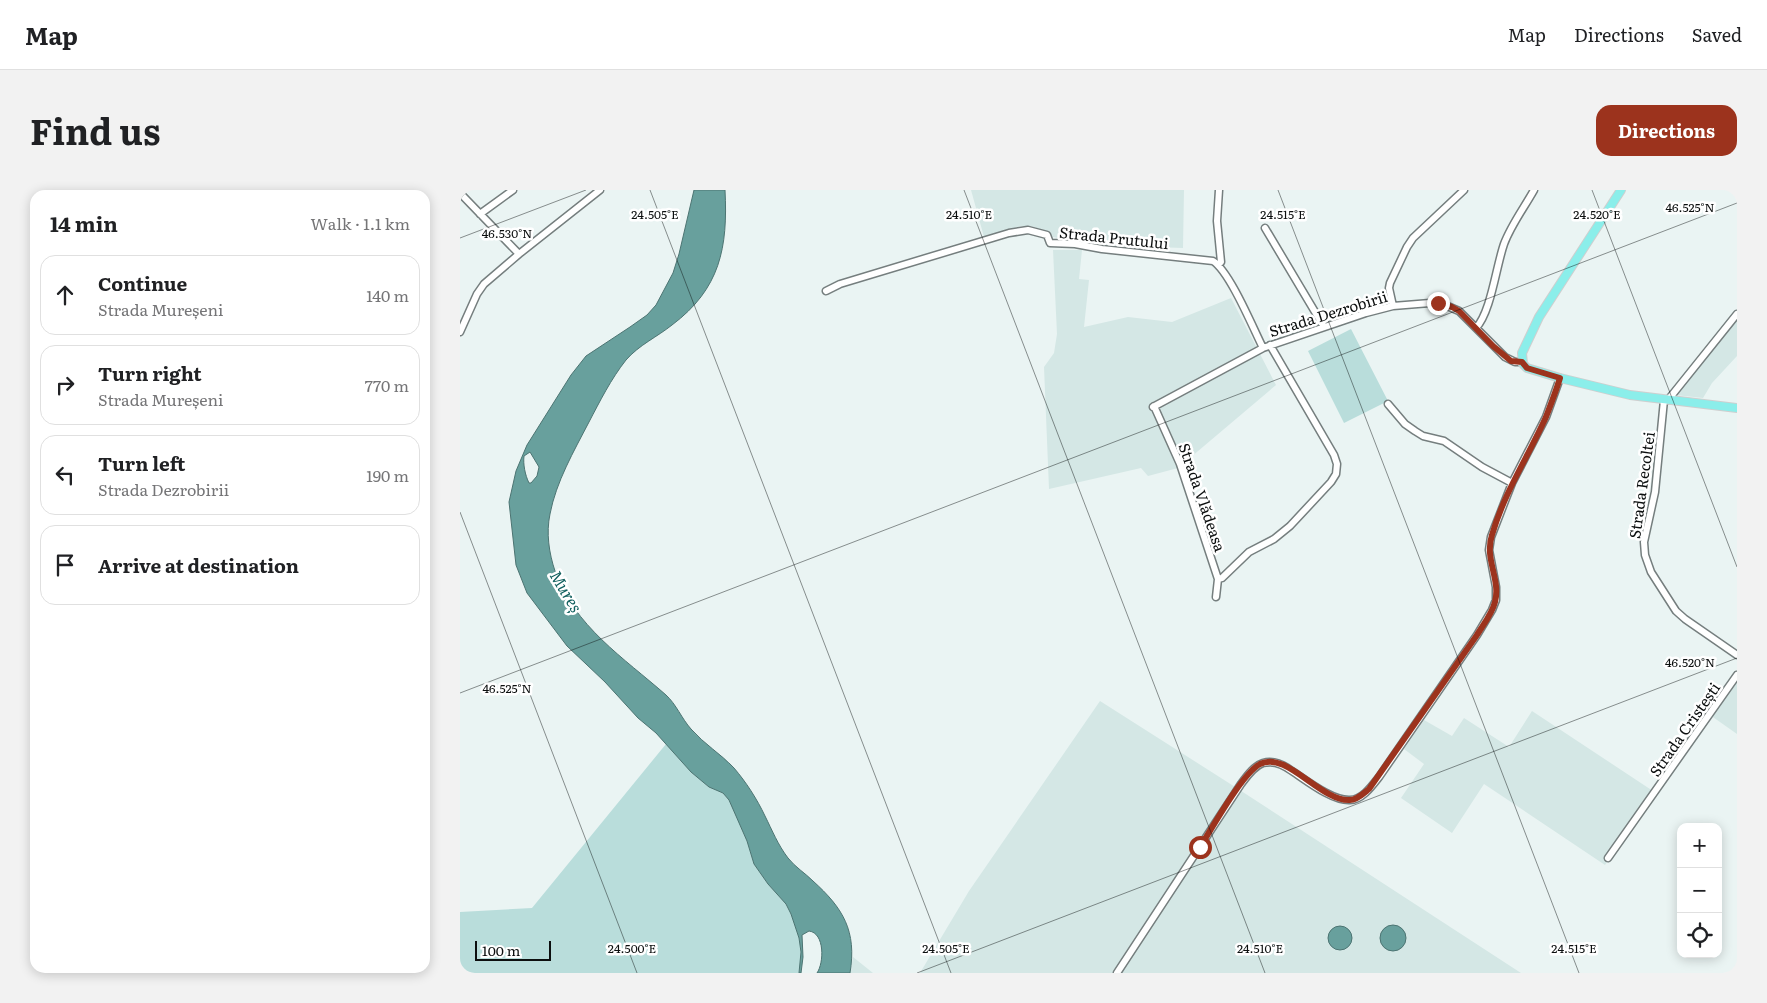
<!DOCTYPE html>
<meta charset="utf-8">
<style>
:root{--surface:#fff;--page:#f2f2f2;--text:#202124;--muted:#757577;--line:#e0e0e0;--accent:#9c331d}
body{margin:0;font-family:Literata,serif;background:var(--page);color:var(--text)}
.controls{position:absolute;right:15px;bottom:15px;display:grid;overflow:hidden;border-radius:10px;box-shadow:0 2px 12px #0003}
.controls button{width:45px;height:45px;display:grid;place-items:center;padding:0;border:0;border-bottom:1px solid var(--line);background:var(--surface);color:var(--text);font:25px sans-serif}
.scale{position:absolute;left:15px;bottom:12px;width:76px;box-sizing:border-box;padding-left:5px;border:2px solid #0c0f0f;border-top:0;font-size:14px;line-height:18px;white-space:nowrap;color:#0c0f0f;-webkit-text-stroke:4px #fff;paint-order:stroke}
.stop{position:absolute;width:15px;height:15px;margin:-11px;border:4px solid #9c331d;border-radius:50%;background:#fff}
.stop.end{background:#9c331d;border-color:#fff;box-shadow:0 1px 5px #0008}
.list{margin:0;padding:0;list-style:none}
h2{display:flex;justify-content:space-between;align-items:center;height:65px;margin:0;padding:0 20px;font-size:21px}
h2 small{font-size:16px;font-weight:400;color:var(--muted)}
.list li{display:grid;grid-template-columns:32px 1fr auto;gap:15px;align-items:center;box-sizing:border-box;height:80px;margin:0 10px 10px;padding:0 10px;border:1px solid var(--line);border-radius:15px}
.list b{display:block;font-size:19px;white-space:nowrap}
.list p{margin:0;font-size:16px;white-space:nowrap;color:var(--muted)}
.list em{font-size:16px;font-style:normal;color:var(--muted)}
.icon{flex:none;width:28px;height:28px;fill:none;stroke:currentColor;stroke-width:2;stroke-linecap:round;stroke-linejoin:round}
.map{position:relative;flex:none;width:1277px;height:783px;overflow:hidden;border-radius:15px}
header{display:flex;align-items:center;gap:30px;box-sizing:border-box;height:70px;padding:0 25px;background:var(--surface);border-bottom:1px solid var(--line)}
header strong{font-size:24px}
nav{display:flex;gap:28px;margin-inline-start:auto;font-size:18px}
.intro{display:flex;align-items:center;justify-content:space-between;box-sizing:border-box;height:120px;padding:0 30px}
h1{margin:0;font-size:35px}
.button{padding:12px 22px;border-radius:15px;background:var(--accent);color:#fff;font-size:18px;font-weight:700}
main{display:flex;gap:30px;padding:0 30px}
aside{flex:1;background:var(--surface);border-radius:15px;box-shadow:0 2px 12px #0003}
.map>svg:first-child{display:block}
.built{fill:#d4e7e5}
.green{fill:#b9dddb}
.water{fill:#68a09d;stroke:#4c7472;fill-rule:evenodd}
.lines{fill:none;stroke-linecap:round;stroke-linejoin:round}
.minor-casing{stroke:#757e7e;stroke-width:9}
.major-casing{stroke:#cecfcf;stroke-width:10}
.minor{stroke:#fff;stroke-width:6}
.major{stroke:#8beeea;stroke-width:8}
.route{stroke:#9c331d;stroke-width:6}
.ticks{fill:none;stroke:#0c0f0f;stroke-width:1;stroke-opacity:0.45}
.labels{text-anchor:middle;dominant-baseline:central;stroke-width:5;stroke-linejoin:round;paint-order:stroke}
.street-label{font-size:15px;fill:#0c0f0f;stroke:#fff}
.water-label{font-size:16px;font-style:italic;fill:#12615f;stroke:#fff}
.ticks-label{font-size:12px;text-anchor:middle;fill:#0c0f0f;stroke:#fff;stroke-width:5;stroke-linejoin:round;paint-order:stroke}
</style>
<header>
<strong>Map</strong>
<nav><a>Map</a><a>Directions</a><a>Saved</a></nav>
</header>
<div class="intro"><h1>Find us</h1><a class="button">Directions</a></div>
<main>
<aside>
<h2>14 min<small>Walk · 1.1 km</small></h2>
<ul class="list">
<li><svg class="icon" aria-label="ahead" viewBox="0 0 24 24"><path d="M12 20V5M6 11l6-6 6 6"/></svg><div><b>Continue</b><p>Strada Mureșeni</p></div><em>140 m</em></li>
<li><svg class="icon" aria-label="right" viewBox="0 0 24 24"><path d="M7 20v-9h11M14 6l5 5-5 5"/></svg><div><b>Turn right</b><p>Strada Mureșeni</p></div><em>770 m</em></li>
<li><svg class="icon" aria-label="left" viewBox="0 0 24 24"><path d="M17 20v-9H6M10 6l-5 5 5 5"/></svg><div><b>Turn left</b><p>Strada Dezrobirii</p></div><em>190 m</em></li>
<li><svg class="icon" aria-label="arrive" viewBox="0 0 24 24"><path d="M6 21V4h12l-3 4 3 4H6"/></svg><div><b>Arrive at destination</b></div></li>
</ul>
</aside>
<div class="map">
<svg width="1277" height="783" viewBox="0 0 1277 783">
<rect width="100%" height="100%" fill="#eaf4f3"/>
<path class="built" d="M511,0H724L723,58L635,55L593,47L589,42L571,36H561L524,47Z
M593,60H622L619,89L629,90L624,137L668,127L712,132L771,108L816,195L718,278L688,286L681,278L589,299L584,177L594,163L597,144Z
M1277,127V166L1252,193L1243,208L1215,205Z
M1277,487V544L1250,525Z
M640,511L772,595L1061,783H460L509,701Z
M1072,521L1196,603L1145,675L1024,594L992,643L941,608L964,574L944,559L964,530L992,546L1004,528L1049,557Z
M393,767L413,783H390Z"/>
<path class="green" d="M891,139L928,211L884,233L848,161Z
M206,554L231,582L249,597L263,603L272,614L287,651L294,674L308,694L326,714L331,724L339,748L341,762L339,783H0V722L72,718Z"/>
<path class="water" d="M234,0H265C268,58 260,99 212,135C197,147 179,155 166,170C151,189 140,211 129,232C114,261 96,292 90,324C86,343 89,363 95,381C114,436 164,468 206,505C216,514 222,529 231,539C244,554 261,564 274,578C286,592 297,609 305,626C312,640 318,655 328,668C335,677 345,683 353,691C383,718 397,741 390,783H357C364,773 365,743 349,741L342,745L343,767L341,783H339L341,762L339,748L331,724L326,714L308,694L294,674L287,651L269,610L263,603L249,597L231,582L196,543L178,528L145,492L107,456L67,403L56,375L49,312L56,281L67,255L111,185L126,166L170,137L187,125L196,115L213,83L219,64ZM70,262L79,277L77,286L71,293H69C65,285 63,274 64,266Z
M920 748a13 13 0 1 1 26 0a13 13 0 1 1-26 0Z
M868 748a12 12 0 1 1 24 0a12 12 0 1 1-24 0Z"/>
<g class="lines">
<g class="minor-casing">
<path id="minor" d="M0,3L59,64
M20,24L53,0
M805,38L864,137
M758,75L761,72L757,31L759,0
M366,101L380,94L549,43L568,40L587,45L590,53L615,54L642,59L753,71C770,82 793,138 803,158
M933,116L929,98L930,93L947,57L953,48L1004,0
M1016,138C1031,122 1036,77 1044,54C1051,35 1064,18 1074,0
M0,142L17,104L24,94L59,64L140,0
M1204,210L1195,302L1184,352L1185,365L1191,382L1216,421L1225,429L1277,465
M1208,210L1277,124
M928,214L945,234L955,241L963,246L984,251L1022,277L1052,293
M694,216L720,274L758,389L756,407
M693,217L803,158L906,123L933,116L970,113L985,115L999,121L1045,167L1055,172H1062
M758,389L762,388L789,362L814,349L830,336L871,292L876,284L877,274L874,265L810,155
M1148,668L1277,485
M657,783L781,594C787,586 794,576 803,573C814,570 824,575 832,581C846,590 872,611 890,610C902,610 912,596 919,587L1017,445L1032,420L1036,410V397L1029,360L1031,347L1052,293L1086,227L1100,188"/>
</g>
<g class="major-casing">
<path id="major" d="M1161,0L1079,127L1062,163L1063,174L1067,178L1100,188L1170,205L1277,218"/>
</g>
<use href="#minor" class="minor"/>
<use href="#major" class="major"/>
</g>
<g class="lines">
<path class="route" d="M740,657C753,637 781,585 800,574C826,560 861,612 890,610C897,610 904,603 909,599L1017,445C1023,435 1032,424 1035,412C1041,389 1024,369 1032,345C1044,303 1068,267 1086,227C1091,214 1096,201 1100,188L1067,178L1062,172L1051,171L1033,156L999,121L992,117L978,113"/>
</g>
<path class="ticks" d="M190,0L491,783M504,0L805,783M818,0L1119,783M1132,0L1277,377M0,48L126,0M0,322L177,783M0,503L1277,13M457,783L1277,468"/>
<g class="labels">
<g class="street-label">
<text transform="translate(654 47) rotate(6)">Strada Prutului</text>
<text transform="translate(868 123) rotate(-17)">Strada Dezrobirii</text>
<text transform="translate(1181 295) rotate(-82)">Strada Recoltei</text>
<text transform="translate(743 307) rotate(71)">Strada Vlădeasa</text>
<text transform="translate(1224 539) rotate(-55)">Strada Cristești</text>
</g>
<g class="water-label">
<text transform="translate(107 401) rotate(59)">Mureș</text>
</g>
</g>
<g class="ticks-label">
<text x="1230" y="22">46.525°N</text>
<text x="1137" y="29">24.520°E</text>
<text x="509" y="29">24.510°E</text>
<text x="823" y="29">24.515°E</text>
<text x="195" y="29">24.505°E</text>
<text x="47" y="48">46.530°N</text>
<text x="1230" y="477">46.520°N</text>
<text x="47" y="503">46.525°N</text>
<text x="172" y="763">24.500°E</text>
<text x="486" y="763">24.505°E</text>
<text x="800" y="763">24.510°E</text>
<text x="1114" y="763">24.515°E</text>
</g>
</svg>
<div class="controls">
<button>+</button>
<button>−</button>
<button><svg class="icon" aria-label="locate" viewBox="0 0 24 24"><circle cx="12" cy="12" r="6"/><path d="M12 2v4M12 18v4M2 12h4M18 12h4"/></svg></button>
</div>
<div class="scale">100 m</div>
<div class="stop" style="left:740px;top:657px"></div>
<div class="stop end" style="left:978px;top:113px"></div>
</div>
</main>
